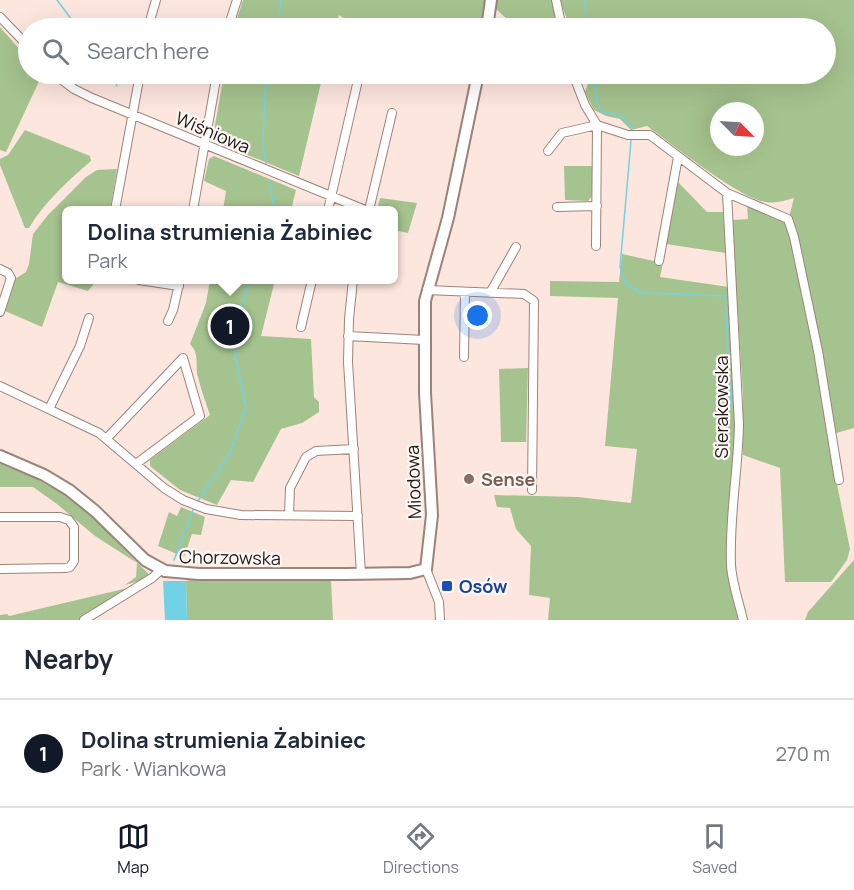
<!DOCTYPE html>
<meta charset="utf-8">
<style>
:root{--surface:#fff;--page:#f2f2f3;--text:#1f2937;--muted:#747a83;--line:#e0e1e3;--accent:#111827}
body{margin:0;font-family:Manrope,sans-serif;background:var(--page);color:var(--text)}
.compass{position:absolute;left:710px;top:102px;width:54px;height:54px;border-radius:50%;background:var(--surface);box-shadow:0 6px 24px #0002;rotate:114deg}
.you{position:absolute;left:478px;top:316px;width:21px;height:21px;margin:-15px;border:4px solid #fff;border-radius:50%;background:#1a73e8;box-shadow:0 0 0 9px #1a73e833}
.badge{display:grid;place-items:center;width:39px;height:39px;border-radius:50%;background:var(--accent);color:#fff;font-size:20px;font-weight:700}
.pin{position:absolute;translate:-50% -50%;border:3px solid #fff;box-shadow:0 2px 6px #0006}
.popup{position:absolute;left:62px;top:206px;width:336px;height:78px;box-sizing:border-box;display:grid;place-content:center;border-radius:9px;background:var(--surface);filter:drop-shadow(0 2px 4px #0005);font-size:20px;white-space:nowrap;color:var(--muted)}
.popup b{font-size:22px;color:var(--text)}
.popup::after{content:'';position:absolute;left:50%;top:100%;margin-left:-12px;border:12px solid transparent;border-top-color:var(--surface)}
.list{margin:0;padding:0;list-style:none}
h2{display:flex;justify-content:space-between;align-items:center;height:78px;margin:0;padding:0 24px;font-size:26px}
h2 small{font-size:20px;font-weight:400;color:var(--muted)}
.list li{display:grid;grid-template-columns:39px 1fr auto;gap:18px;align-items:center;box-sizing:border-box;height:108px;padding:0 24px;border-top:2px solid var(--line)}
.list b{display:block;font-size:22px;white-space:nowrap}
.list p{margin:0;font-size:20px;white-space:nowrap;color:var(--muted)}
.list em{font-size:20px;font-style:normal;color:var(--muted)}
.icon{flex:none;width:33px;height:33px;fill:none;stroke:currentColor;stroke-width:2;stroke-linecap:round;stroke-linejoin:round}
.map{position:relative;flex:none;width:854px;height:620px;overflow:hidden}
.search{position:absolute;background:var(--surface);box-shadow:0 6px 24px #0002;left:18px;right:18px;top:18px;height:66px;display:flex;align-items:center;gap:15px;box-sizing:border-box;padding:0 21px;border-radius:33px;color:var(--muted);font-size:22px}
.sheet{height:186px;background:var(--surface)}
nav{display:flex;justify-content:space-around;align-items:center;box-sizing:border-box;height:84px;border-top:2px solid var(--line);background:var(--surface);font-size:16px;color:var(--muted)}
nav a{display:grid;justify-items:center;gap:3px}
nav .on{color:var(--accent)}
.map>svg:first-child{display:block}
.green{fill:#a5c38e;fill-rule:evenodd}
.water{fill:#71d1e5}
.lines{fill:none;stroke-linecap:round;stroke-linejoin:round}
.stream{stroke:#71d1e5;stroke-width:1.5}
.street-casing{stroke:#9c837a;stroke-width:10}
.secondary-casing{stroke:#9c837a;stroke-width:14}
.street{stroke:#fff;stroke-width:8}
.secondary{stroke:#fff;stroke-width:10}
.education-dot{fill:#8d6e63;stroke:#fdf7f5;stroke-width:2}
.transit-dot{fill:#1a4fb4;stroke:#fdf7f5;stroke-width:2}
.labels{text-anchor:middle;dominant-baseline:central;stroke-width:4.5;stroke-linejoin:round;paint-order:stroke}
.street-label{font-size:18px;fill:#221814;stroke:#fdf7f5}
.education-label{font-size:18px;font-weight:bold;fill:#785e54;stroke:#fdf7f5;text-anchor:start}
.transit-label{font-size:18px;font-weight:bold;fill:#164399;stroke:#fdf7f5;text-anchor:start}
</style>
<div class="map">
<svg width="854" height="620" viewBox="0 0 854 620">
<rect width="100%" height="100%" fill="#fde6de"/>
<path class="green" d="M243,0H486L481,28H359L339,15L335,28H234Z
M496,0H553L559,28H517L496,9Z
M560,0H854V428L833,434L789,217L794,198C785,200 776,204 766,202C740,199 672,144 647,126L631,130L620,119L606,116L594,110L585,92L588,83L585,74H826V28H570ZM719,111H755V147H719Z
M0,27L28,59V74H41L42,75L6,152L0,150Z
M224,74H323L299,176L216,142L213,136Z
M25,130L90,156L91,161C69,180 44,202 29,228H25L0,165V159L8,155Z
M214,156L296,190L291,210H223L226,191L204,181L209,159Z
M564,166H592V196L588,201L565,200Z
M117,169L110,210H67V280H97L88,291L58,282L42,327L5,311L15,279L26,272L29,264L33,234L48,215L86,177L97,170Z
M678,182L707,212H723L726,253L666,244Z
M380,198L417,203L408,233L398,231L394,242V210H377Z
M747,205L788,221L816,351L836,479L850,549L847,560L831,582H785L780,468L743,455V394L732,220L748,219Z
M622,254L663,263L660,277L729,287L734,383V456L728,515L727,568L738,620H548L550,598L529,595L531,546L516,529L510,508L497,507L494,495L578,497L631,503L637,449L605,446L618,298L550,296V281L619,282Z
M210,280H275L261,336L311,339L314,397L319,402V412L302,423L281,429L253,482L231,480L217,505L180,490L150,466V460L210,415C206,403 201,390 198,377C195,366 200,354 190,344L206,303Z
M528,368L526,442H501L499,369Z
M0,460L31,473C37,482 53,487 62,493C96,515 119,547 149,574L143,580L125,585L136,577L137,563L95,536L57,504L33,487H0Z
M181,507L205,517L201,535L192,534L184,557L158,546L169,512L177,516Z
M854,560V620H805L808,612Z
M191,580H331L333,620H187L186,581Z
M132,587L81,620H0V615L7,614L9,616Z"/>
<path class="water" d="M163,581H186L187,620H165Z"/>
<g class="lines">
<path class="stream" d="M57,0L78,28
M585,0L586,28
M278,28L281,0
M111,74L117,86
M593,74L598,107L604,112L621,116L632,127V129
M631,141L620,267L626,284L641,293L725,296L731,407
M266,163L263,147L265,91L272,74
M269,180L273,203L270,210
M198,501L230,453L246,408L232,340L250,280
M174,560L193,510"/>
<g class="street-casing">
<path id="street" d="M556,0L562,28
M0,17L28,46
M148,28L156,0
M228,28L237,0
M54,74L74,89L92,98L365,210
M573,74L585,105L597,125L628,135H650L727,193L788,219L794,237L818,351L839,480
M548,151L562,133L597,125L596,246
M727,193L739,425C738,472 729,518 731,565C732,583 739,602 743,620
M557,207L597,206
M115,210L140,74
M193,210L217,74
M328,210L358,80
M369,210L392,113
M659,261L678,157
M0,269L8,273L11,278L0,312
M139,280L179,286
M353,280L349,319L348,362L361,574
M427,290L524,294L534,301L532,490
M490,293L516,247
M168,321L173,310L180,280
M301,327L312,280
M348,336L424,340
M464,357L465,292
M0,386L99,433L164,488L183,500L206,509L241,515L358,516
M49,409L80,346L89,318
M107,438L183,358L200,416L136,464
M289,515L290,488L306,457L316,451L354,449
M0,517H60L69,520L74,527V561L70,567L66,568L0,569
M426,569L439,602L440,620
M84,620L152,578L161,570"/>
</g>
<g class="secondary-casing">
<path id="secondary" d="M487,28L491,0
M0,456L44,475L69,490L95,511L145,560L165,571L199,574H346L410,573L426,569L432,515L425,393V301L448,218L478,74"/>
</g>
<use href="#street" class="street"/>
<use href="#secondary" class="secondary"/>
</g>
<circle class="education-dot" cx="469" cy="479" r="6"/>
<rect class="transit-dot" x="441" y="580" width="12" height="12" rx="3"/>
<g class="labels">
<g class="street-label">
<text transform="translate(213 132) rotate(23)">Wiśniowa</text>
<text transform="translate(721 407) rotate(-90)">Sierakowska</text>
<text transform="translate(413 482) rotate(-92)">Miodowa</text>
<text transform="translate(230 557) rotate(1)">Chorzowska</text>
</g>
<g class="education-label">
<text x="481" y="479">Sense</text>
</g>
<g class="transit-label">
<text x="459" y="586">Osów</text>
</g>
</g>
</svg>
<svg class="compass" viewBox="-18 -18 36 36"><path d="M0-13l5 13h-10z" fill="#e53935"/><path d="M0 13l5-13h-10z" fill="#747a83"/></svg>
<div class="you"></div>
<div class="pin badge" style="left:230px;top:326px">1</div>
<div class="popup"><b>Dolina strumienia Żabiniec</b>Park</div>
<div class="search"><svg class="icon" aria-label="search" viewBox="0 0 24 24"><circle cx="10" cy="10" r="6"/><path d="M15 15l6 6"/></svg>Search here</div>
</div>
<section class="sheet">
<h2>Nearby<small></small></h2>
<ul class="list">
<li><span class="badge">1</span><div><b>Dolina strumienia Żabiniec</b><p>Park · Wiankowa</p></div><em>270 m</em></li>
</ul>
</section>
<nav>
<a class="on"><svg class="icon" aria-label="map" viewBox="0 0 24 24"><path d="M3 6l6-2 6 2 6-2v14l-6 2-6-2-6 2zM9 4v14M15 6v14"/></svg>Map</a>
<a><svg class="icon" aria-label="directions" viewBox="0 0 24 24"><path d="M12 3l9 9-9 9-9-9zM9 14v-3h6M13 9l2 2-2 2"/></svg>Directions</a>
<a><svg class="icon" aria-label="saved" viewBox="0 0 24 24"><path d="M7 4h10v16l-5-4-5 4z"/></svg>Saved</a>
</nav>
